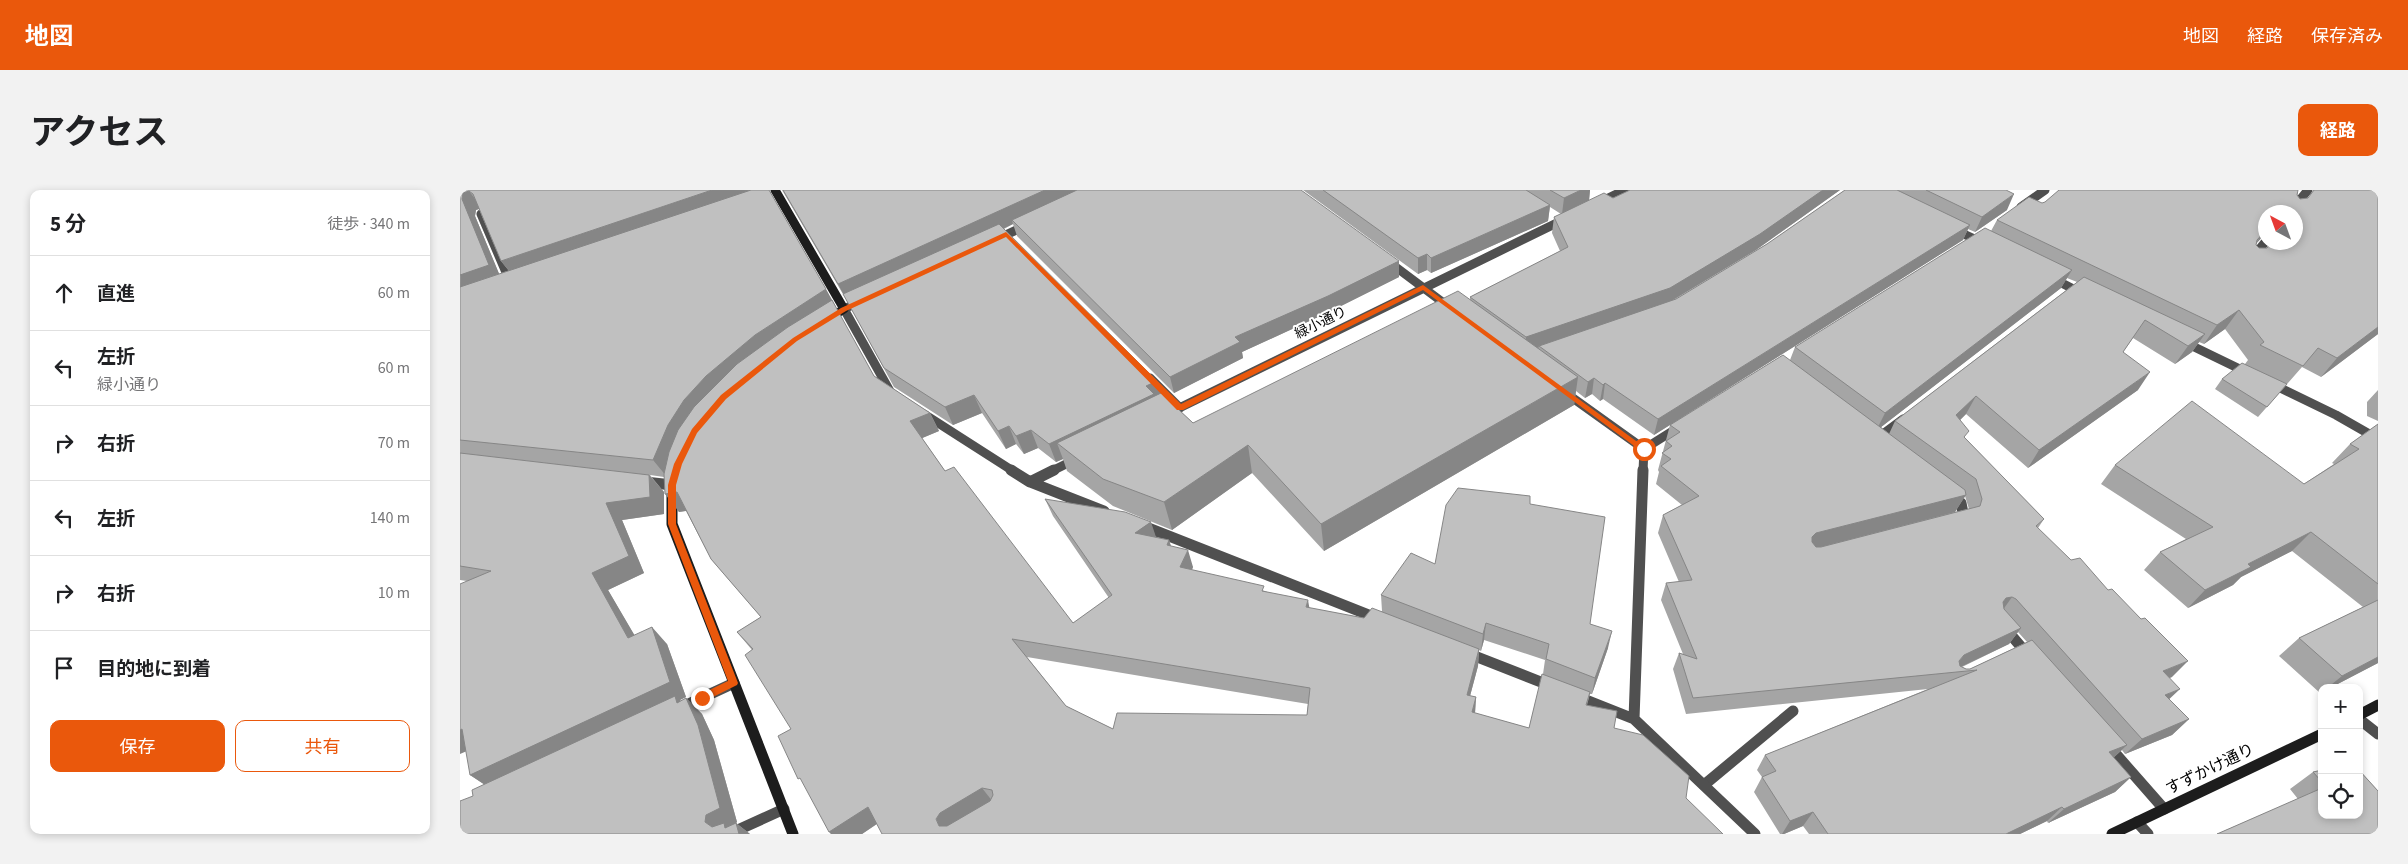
<!DOCTYPE html>
<html lang="ja">
<meta charset="utf-8">
<style>
:root{--surface:#fff;--page:#f2f2f2;--text:#202124;--muted:#757577;--line:#e0e0e0;--accent:#ea580c}
body{margin:0;font-family:"Source Sans 3","Noto Sans JP",sans-serif;background:var(--page);color:var(--text)}
.controls{position:absolute;right:15px;bottom:15px;display:grid;overflow:hidden;border-radius:10px;box-shadow:0 2px 8px #0003}
.controls button{width:45px;height:45px;display:grid;place-items:center;padding:0;border:0;border-bottom:1px solid var(--line);background:var(--surface);color:var(--text);font:25px sans-serif}
.compass{position:absolute;left:1798px;top:15px;width:45px;height:45px;border-radius:50%;background:var(--surface);box-shadow:0 2px 8px #0003;rotate:319deg}
.stop{position:absolute;width:15px;height:15px;margin:-11px;border:4px solid #ea580c;border-radius:50%;background:#fff}
.stop.end{background:#ea580c;border-color:#fff;box-shadow:0 1px 5px #0008}
.list{margin:0;padding:0;list-style:none}
h2{display:flex;justify-content:space-between;align-items:center;height:65px;margin:0;padding:0 20px;font-size:21px}
h2 small{font-size:16px;font-weight:400;color:var(--muted)}
.list li{display:grid;grid-template-columns:32px 1fr auto;gap:15px;align-items:center;box-sizing:border-box;height:75px;padding:0 20px;border-top:1px solid var(--line)}
.list b{display:block;font-size:19px;white-space:nowrap}
.list p{margin:0;font-size:16px;white-space:nowrap;color:var(--muted)}
.list em{font-size:16px;font-style:normal;color:var(--muted)}
.actions{display:flex;gap:10px;padding:15px 20px}
.actions a{flex:1;padding:11px 0;border:1px solid var(--accent);border-radius:10px;text-align:center;font-size:18px;color:var(--accent)}
.actions .main{background:var(--accent);color:#fff}
.icon{flex:none;width:28px;height:28px;fill:none;stroke:currentColor;stroke-width:2;stroke-linecap:round;stroke-linejoin:round}
.map{position:relative;flex:none;width:1918px;height:644px;overflow:hidden;border-radius:10px}
header{display:flex;align-items:center;gap:30px;box-sizing:border-box;height:70px;padding:0 25px;background:var(--accent);color:#fff}
header strong{font-size:24px}
nav{display:flex;gap:28px;margin-inline-start:auto;font-size:18px}
.intro{display:flex;align-items:center;justify-content:space-between;box-sizing:border-box;height:120px;padding:0 30px}
h1{margin:0;font-size:35px}
.button{padding:12px 22px;border-radius:10px;background:var(--accent);color:#fff;font-size:18px;font-weight:700}
main{display:flex;gap:30px;padding:0 30px}
aside{flex:1;background:var(--surface);border-radius:10px;box-shadow:0 2px 8px #0003}
.map>svg:first-child{display:block}
.lines{fill:none;stroke-linecap:round;stroke-linejoin:round}
.lane-far1{stroke:#505050;stroke-width:9}
.lane{stroke:#505050;stroke-width:11}
.street-far1{stroke:#505050;stroke-width:9}
.street{stroke:#505050;stroke-width:11}
.secondary-far1{stroke:#1d1d1d;stroke-width:9}
.secondary{stroke:#1d1d1d;stroke-width:11}
.wall{fill:#a5a5a5;fill-rule:evenodd}
.shaded-wall{fill:#868686}
.building{fill:#c0c0c0;stroke:#868686;fill-rule:evenodd}
.route{fill:#ea580c}
.labels{text-anchor:middle;dominant-baseline:central;stroke-width:4;stroke-linejoin:round;paint-order:stroke}
.street-label{font-size:14px;fill:#000;stroke:#fff}
.near-street-label{font-size:16px;fill:#000;stroke:#fff}
</style>
<header>
<strong>地図</strong>
<nav><a>地図</a><a>経路</a><a>保存済み</a></nav>
</header>
<div class="intro"><h1>アクセス</h1><a class="button">経路</a></div>
<main>
<aside>
<h2>5 分<small>徒歩 · 340 m</small></h2>
<ul class="list">
<li><svg class="icon" aria-label="ahead" viewBox="0 0 24 24"><path d="M12 20V5M6 11l6-6 6 6"/></svg><div><b>直進</b></div><em>60 m</em></li>
<li><svg class="icon" aria-label="left" viewBox="0 0 24 24"><path d="M17 20v-9H6M10 6l-5 5 5 5"/></svg><div><b>左折</b><p>緑小通り</p></div><em>60 m</em></li>
<li><svg class="icon" aria-label="right" viewBox="0 0 24 24"><path d="M7 20v-9h11M14 6l5 5-5 5"/></svg><div><b>右折</b></div><em>70 m</em></li>
<li><svg class="icon" aria-label="left" viewBox="0 0 24 24"><path d="M17 20v-9H6M10 6l-5 5 5 5"/></svg><div><b>左折</b></div><em>140 m</em></li>
<li><svg class="icon" aria-label="right" viewBox="0 0 24 24"><path d="M7 20v-9h11M14 6l5 5-5 5"/></svg><div><b>右折</b></div><em>10 m</em></li>
<li><svg class="icon" aria-label="arrive" viewBox="0 0 24 24"><path d="M6 21V4h12l-3 4 3 4H6"/></svg><div><b>目的地に到着</b></div></li>
</ul>
<div class="actions"><a class="main">保存</a><a>共有</a></div>
</aside>
<div class="map">
<svg width="1918" height="644" viewBox="0 0 1918 644">
<rect width="100%" height="100%" fill="#fff"/>
<g class="lines">
<path class="lane-far1" d="M1830,22L1848,0
M21,24L51,94
M1792,68L1806,51"/>
<path class="lane" d="M185,292L212,295
M1545,438L1568,465
M1647,554L1704,619
M1244,595L1333,521
M1677,632L1688,644"/>
<path class="street-far1" d="M1138,13L1165,0
M1561,17L1585,0
M1493,39L1523,53
M537,49L567,35
M929,72L989,117
M1592,88L1621,103
M401,111L384,119L431,203
M1724,152L1788,183
M690,188L720,218
M1810,193L1876,225L1918,249
M1103,201L1184,259
M464,224L553,281
M707,224L1105,29
M1416,249L1443,229
M592,281L616,269
M1183,281L1184,259L1219,237"/>
<path class="street" d="M551,280L570,292L644,321
M570,292L594,280
M1490,305L1501,313L1504,328L1499,329
M681,335L919,429
M1007,463L1091,496
M1116,506L1174,529L1295,644
M220,518L274,493
M1174,529L1183,280
M1899,529L1918,544
M269,644L324,619"/>
<path class="secondary-far1" d="M315,0L384,119L368,129"/>
<path class="secondary" d="M212,300V334L333,644
M1899,525L1918,515
M1652,644L1862,544"/>
</g>
<path class="wall" d="M0,0H309L414,186L470,223L479,241L462,248L485,281L613,433L649,408L593,326L585,309L696,347L709,350L711,356L733,377L732,380L805,401L849,418L904,428L922,421L921,405L975,374L1070,314L1130,434L1148,458L1132,504H1130L1127,515L1154,538L417,634L402,644H371L331,539L292,460L277,442L301,427L251,369L226,321L219,322L204,287L190,285L204,302V324L162,330L184,383L148,400L174,445L207,454L226,507L220,510V511L226,508L242,524L254,550L277,632L276,633L290,644H0L13,606L24,594L10,585L7,391L0,390ZM19,19L41,71L49,81L39,84L15,26L16,20ZM1024,450L1085,470L1083,484L1069,538L1015,523L1016,507L1010,506L1018,476L1019,460L1021,461ZM567,467L848,514L847,525L653,539L606,516Z
M322,0H841L939,87L869,122L782,162L783,168L714,203L557,46L553,34L544,39L701,204L733,233L1010,110V107L1100,61L1092,43L1094,27L1101,24L1090,17L1088,31L971,83L967,80L958,84L843,0H1130L1129,10L1153,8L1170,0H1380L1296,60L1212,111L1216,109L1307,54L1385,0H1546L1547,20L1515,42L1508,39L1503,50L1224,226L1330,170L1335,157L1531,41L1537,30L1582,13L1838,3L1837,5L1840,9L1848,8L1854,0H1918V144L1861,187L1842,177L1798,227L1755,199L1762,189L1785,174L1788,170L1765,139L1744,154L1739,152L1732,162L1715,174L1673,148L1663,162L1678,200L1568,278L1506,224L1500,230L1505,248L1584,329L1578,338L1712,487L1709,488V509L1729,529L1712,545L1665,564L1662,560L1653,568L1671,587L1655,602L1588,633L1587,631L1560,644H1349L1343,636L1324,644H1320L1294,602L1302,587L1297,580L1305,565L1468,499L1226,524L1213,479L1219,463L1223,464L1201,410L1206,393L1219,392L1198,343L1203,325L1222,315L1196,294L1199,282L1198,280L1210,235L1194,245L1143,209L1140,211L1132,204L1125,208L1116,201L1114,215L864,361L792,283L712,340L653,316L607,281L603,269L596,272L578,258L564,264L556,254L546,259L522,223L493,235L434,197L387,111ZM1806,22H1836L1807,58H1799L1796,55L1797,52L1802,47ZM1607,88L1617,92L1435,231L1429,244L1421,237L1601,98ZM1505,306L1509,319L1495,322ZM1558,442L1567,452L1510,479H1506L1502,477L1549,454Z
M1918,200V231L1907,226V212Z
M1918,234V473L1870,498H1862V502L1860,503L1819,466L1839,448L1903,417L1832,361L1781,387L1773,395L1728,418L1684,380L1700,362L1726,349L1641,294L1655,275L1844,294L1874,274L1872,273L1890,254Z
M1862,580V625H1899V580L1918,601V644H1757L1838,609L1830,599L1853,582Z"/>
<path class="shaded-wall" d="M252,0H309V1L55,88L41,71Z
M585,0H622L552,30L553,34L387,111L378,94Z
M1121,0H1130L1129,11L1102,24L1104,8Z
M1363,0H1380L1296,60L1206,114L1079,156L1078,159L1065,163L1066,147Z
M9,1L22,18L16,20L15,26L43,93L0,107L2,9L3,3Z
M1554,4L1547,20L1515,42L1522,27Z
M1090,15L1088,31L971,83V68Z
M1510,35L1503,50L1194,245L1198,229Z
M1806,40V45L1802,47L1784,68Z
M967,64V80L958,84V68Z
M939,71V87L869,122L782,162L783,168L714,203L710,187L775,147Z
M1612,80L1601,98L1416,241L1425,223Z
M366,99L376,117L207,287L193,270L208,235L224,210L246,186L295,145Z
M1779,120L1765,139L1744,154L1757,135Z
M1918,137V144L1861,187L1877,168Z
M1745,144L1732,162L1715,174L1728,156Z
M1690,182L1678,200L1568,278L1579,260Z
M1118,187L1114,215L864,361L861,334Z
M1134,188L1132,204L1125,208L1128,192Z
M697,191L702,209L597,253L603,269L596,272L589,254L686,196Z
M1145,193L1143,209L1140,211L1143,195Z
M514,205L522,223L493,235L485,217Z
M1516,206L1506,224L1487,243L1496,225Z
M470,223L479,241L460,249L450,231Z
M549,236L556,254L546,259L538,241Z
M571,240L578,258L564,264L556,246Z
M788,255L792,283L712,340L704,312Z
M189,285L204,302V324L162,330L184,383L148,400L185,463L168,448L132,383L146,313Z
M217,302L231,320L219,322L205,304Z
M1506,305L1495,322L1349,360L1352,347L1356,343Z
M691,332L697,350L675,343Z
M1851,342L1832,361L1781,387L1773,395L1728,418L1745,400L1788,374Z
M709,350L714,367L707,355Z
M728,360L733,377L725,394L720,377Z
M1552,407L1540,424L1533,425L1546,408Z
M848,410L851,427L846,417Z
M1026,433L1024,450L1021,461L1023,444Z
M192,437L207,454L226,507L220,510L231,521L31,599L10,585Z
M1561,438L1549,454L1492,481L1504,465Z
M1152,441L1148,458L1132,504L1135,488Z
M1019,459L1018,476L1006,521L1007,505Z
M1918,467V473L1870,498H1867L1882,486Z
M1728,471L1712,487L1687,497L1703,481Z
M1720,499L1703,515L1705,505Z
M1016,507L1015,523L1012,522Z
M226,508L242,524L254,550L277,632L276,633L290,644H262L245,632Z
M1729,529L1712,545L1665,564L1682,549Z
M2,539L23,554L0,564V540Z
M1667,555L1651,570L1649,562Z
M1671,587L1655,602L1588,633L1604,619Z
M522,598L533,612L491,638L479,636L476,629L480,623Z
M408,617L421,631L402,644H371L369,642Z
M1602,617L1587,631L1560,644H1546Z
M1353,622L1343,636L1324,644H1322L1330,631Z"/>
<path class="building" d="M0,0H252L41,71L13,4L9,1L3,3L2,9L29,75L0,85Z
M291,0H309L366,99L295,145L246,186L224,210L208,235L193,270L0,250V97Z
M323,0H585L378,94Z
M617,0H841L939,71L868,106L775,147L780,152L710,187L552,30Z
M863,0H1066L1090,15L971,68L967,64L958,68Z
M1090,0H1121L1104,8Z
M1170,0H1363L1300,44L1210,98L1066,147L1010,107L1108,57L1094,27L1144,3L1153,8Z
M1385,0H1437L1510,35L1198,229L1145,193L1143,195L1134,188L1128,192L1079,156L1216,109L1307,54Z
M1466,0H1546L1554,4L1522,27Z
M1599,0H1838L1837,5L1840,9L1848,8L1854,0H1918V137L1877,168L1858,158L1843,176L1800,155L1804,152L1779,120L1757,135L1537,30L1569,7L1582,13L1585,12ZM1806,22H1836V52H1811L1807,58H1799L1796,55L1797,50L1806,40Z
M539,34L697,191L686,196L694,204L589,254L571,240L556,246L549,236L538,241L514,205L485,217L424,178L383,104Z
M1525,38L1612,80L1425,223L1335,157Z
M1624,87L1745,144L1728,156L1685,130L1663,162L1690,182L1579,260L1516,206L1496,225L1509,241L1504,247L1584,329L1576,336L1611,370L1620,368L1648,400L1652,399L1681,429L1685,428L1728,471L1703,481L1720,499L1705,505L1729,529L1682,549L1556,409L1552,407L1546,408L1543,412L1544,419L1561,438L1504,465L1499,471L1500,476L1506,479H1510L1572,450L1667,555L1649,562L1671,587L1604,619L1602,617L1546,644H1368L1353,622L1330,631L1302,587L1316,581L1305,565L1517,480L1233,508L1219,463L1237,469L1206,393L1232,390L1203,325L1239,306L1201,276L1211,269L1202,263L1212,256L1206,251L1220,242L1210,235L1323,165L1505,300L1506,305L1356,343L1352,347V352L1356,357H1361L1520,316L1522,309L1516,289L1435,231Z
M998,101L1118,187L861,334L788,255L704,312L643,289L597,253L701,203L733,233Z
M372,110L414,186L470,223L450,231L485,281L494,277L613,433L652,405L585,309L665,322L691,332L675,343L709,350L707,355L728,360L720,377L804,396L802,401L848,410L846,417L904,428L912,418L1019,459L1007,505L1016,507L1012,522L1069,538L1082,484L1130,502L1126,515L1157,521L1154,538L1183,545L1229,586L1226,608L1263,644H422L408,617L369,642L340,588L338,589L318,546L331,539L285,465L293,459L277,442L301,427L251,369L217,302L205,304L204,284L209,262L218,240L234,217L277,174L328,137ZM552,449L850,498L847,525L657,523L653,539L606,516ZM522,598L532,600L533,605L530,611L487,636H479L476,629L480,623Z
M1782,173L1827,194L1807,217L1762,189Z
M1732,211L1844,294L1899,259L1890,254L1918,234V394L1851,342L1788,374L1791,377L1745,400L1700,362L1753,337L1655,275Z
M0,263L189,285L190,307L146,313L169,366L132,383L168,448L192,437L210,492L10,585L2,539L0,540V394L31,381L0,376Z
M998,298L1070,306V314L1145,327L1130,434L1152,441L1135,488L1086,469L1089,454L1026,433L1023,444L921,405L951,363L975,374L986,315Z
M1918,410V467L1882,486L1839,448Z
M215,506L217,513L226,508L238,535L260,618L246,625L245,632L252,637L264,633L265,638L276,633L279,644H0V611L13,606L12,600Z
M1862,580V592L1853,582Z
M1899,580L1918,601V644H1757L1862,598V625H1899Z"/>
<path class="route" d="M546,42L721,214L963,95L1187,259L1181,261L963,100L723,220H717L546,47L386,121L337,151L266,209L237,243L222,274L216,295V334L278,493L277,495L245,511H239V505L268,491L208,334V295L214,274L232,239L261,205L333,148L381,118Z"/>
<g class="labels">
<g class="street-label">
<text transform="translate(861 133) rotate(-26)">緑小通り</text>
</g>
<g class="near-street-label">
<text transform="translate(1750 579) rotate(-26)">すずかけ通り</text>
</g>
</g>
</svg>
<div class="controls">
<button>+</button>
<button>−</button>
<button><svg class="icon" aria-label="locate" viewBox="0 0 24 24"><circle cx="12" cy="12" r="6"/><path d="M12 2v4M12 18v4M2 12h4M18 12h4"/></svg></button>
</div>
<svg class="compass" viewBox="-18 -18 36 36"><path d="M0-13l5 13h-10z" fill="#e53935"/><path d="M0 13l5-13h-10z" fill="#757577"/></svg>
<div class="stop" style="left:1184px;top:259px"></div>
<div class="stop end" style="left:242px;top:508px"></div>
</div>
</main>
